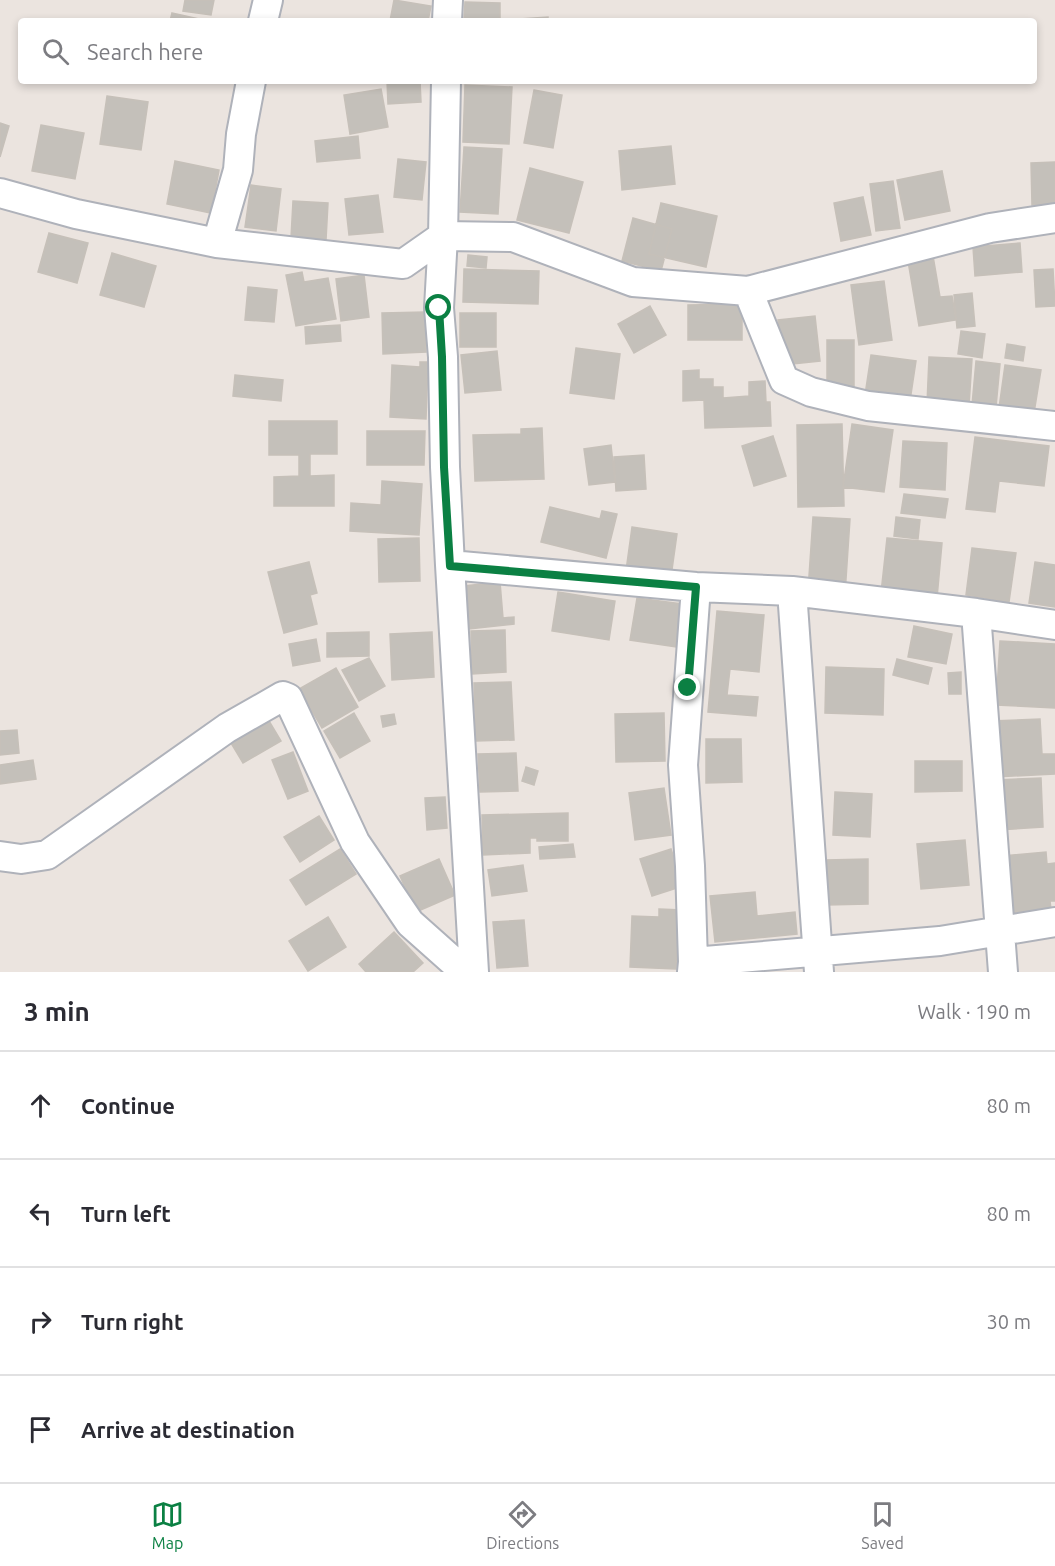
<!DOCTYPE html>
<meta charset="utf-8">
<style>
:root{--surface:#fff;--page:#f7f7f7;--text:#2b2b33;--muted:#7c7c81;--line:#e1e1e2;--accent:#0b8043}
body{margin:0;font-family:Ubuntu,sans-serif;background:var(--page);color:var(--text)}
.stop{position:absolute;width:18px;height:18px;margin:-14px;border:4px solid #0b8043;border-radius:50%;background:#fff}
.stop.end{background:#0b8043;border-color:#fff;box-shadow:0 2px 6px #0008}
.list{margin:0;padding:0;list-style:none}
h2{display:flex;justify-content:space-between;align-items:center;height:78px;margin:0;padding:0 24px;font-size:26px}
h2 small{font-size:20px;font-weight:400;color:var(--muted)}
.list li{display:grid;grid-template-columns:39px 1fr auto;gap:18px;align-items:center;box-sizing:border-box;height:108px;padding:0 24px;border-top:2px solid var(--line)}
.list b{display:block;font-size:22px;white-space:nowrap}
.list em{font-size:20px;font-style:normal;color:var(--muted)}
.icon{flex:none;width:33px;height:33px;fill:none;stroke:currentColor;stroke-width:2;stroke-linecap:round;stroke-linejoin:round}
.map{position:relative;flex:none;width:1055px;height:972px;overflow:hidden}
.search{position:absolute;background:var(--surface);box-shadow:0 3px 9px #0003;left:18px;right:18px;top:18px;height:66px;display:flex;align-items:center;gap:15px;box-sizing:border-box;padding:0 21px;border-radius:6px;color:var(--muted);font-size:22px}
.sheet{height:510px;background:var(--surface)}
nav{display:flex;justify-content:space-around;align-items:center;box-sizing:border-box;height:84px;border-top:2px solid var(--line);background:var(--surface);font-size:16px;color:var(--muted)}
nav a{display:grid;justify-items:center;gap:3px}
nav .on{color:var(--accent)}
.map>svg:first-child{display:block}
.building{fill:#c4c0ba;stroke:#c6c0b9;stroke-width:1.5}
.lines{fill:none;stroke-linecap:round;stroke-linejoin:round}
.minor-casing{stroke:#afb2ba;stroke-width:32}
.minor{stroke:#fff;stroke-width:28}
.route{stroke:#0b8043;stroke-width:8}
</style>
<div class="map">
<svg width="1055" height="972" viewBox="0 0 1055 972">
<rect width="100%" height="100%" fill="#ebe4df"/>
<path class="building" d="M185,0H214L211,15L183,11Z
M394,0L431,6L428,21H390Z
M465,2L500,3V21H464Z
M172,13L208,21H170Z
M548,17V21H505V20Z
M387,81H420L421,102L388,104Z
M465,85L512,87L509,144L463,142Z
M381,89L388,127L350,134L344,95Z
M534,90L562,95L553,148L524,143Z
M107,96L148,102L141,150L100,144Z
M0,123L9,126L0,157Z
M41,125L84,133L75,179L32,171Z
M358,136L360,158L317,162L315,141Z
M671,146L675,184L622,190L619,151Z
M464,147L502,149L498,214L460,212Z
M398,159L426,162L422,200L394,197Z
M175,161L219,170L211,213L167,204Z
M1055,162V204L1032,205L1031,163Z
M530,168L583,182L569,233L517,220Z
M942,171L950,211L905,220L897,180Z
M893,181L900,228L876,231L870,184Z
M251,185L281,189L276,231L245,227Z
M378,195L383,232L349,235L345,199Z
M863,197L871,235L841,241L834,203Z
M293,201L328,203L326,240L291,238Z
M661,203L717,216L706,267L649,254Z
M633,218L672,229L661,271L622,261Z
M49,233L88,243L77,283L38,272Z
M1020,243L1022,272L975,276L973,247Z
M112,253L156,266L144,307L100,295Z
M468,255L487,257L486,268L467,266Z
M933,256L940,297L952,296L956,320L919,326L908,261Z
M464,269L539,271L538,304L463,302Z
M1053,269L1055,306L1036,307L1034,270Z
M302,272L304,282L328,278L336,319L296,326L286,275Z
M364,275L369,317L341,321L336,279Z
M884,281L892,340L859,345L851,285Z
M248,287L277,290L274,322L245,320Z
M972,293L975,326L957,328L954,295Z
M742,304V340H688V305Z
M650,306L666,335L634,353L618,324Z
M425,312L426,352L383,354L382,313Z
M460,313H496V347H460Z
M815,316L820,361L783,365L778,320Z
M340,325L341,341L306,344L305,327Z
M961,331L985,334L982,358L958,354Z
M827,340H854V388H827Z
M1007,344L1025,347L1023,361L1005,358Z
M576,348L620,354L614,399L570,393Z
M497,351L501,390L465,393L461,355Z
M871,355L916,361L910,401L865,395Z
M929,357L972,359L969,406L927,404Z
M976,361L1000,364L996,407L972,405Z
M420,362H428L426,419L390,417L392,365L420,367Z
M1005,365L1041,370L1034,413L999,408Z
M699,370V379H713V387H723V398L749,396V382L765,381L766,402H770L771,426L705,428L704,400L683,401V371Z
M235,375L283,380L281,401L233,396Z
M269,421H337V454H310V476L334,475V506H274V477L299,476V455H269Z
M842,424L844,506L798,507L797,425Z
M852,424L893,430L884,492L843,487Z
M542,428L544,479L475,481L473,435L521,434V429Z
M367,431H425L424,465H367Z
M773,436L786,476L754,486L742,446Z
M975,437L1049,446L1044,486L999,481L995,512L966,509Z
M903,441L947,443L945,490L900,487Z
M611,445L615,482L589,485L584,449Z
M644,455L646,489L616,491L614,457Z
M382,481L422,484L419,535L350,531L351,503L381,505Z
M904,494L948,499L945,518L901,513Z
M550,507L600,519L602,511L617,514L606,558L541,542Z
M813,517L850,519L845,594L808,591Z
M896,517L920,520L918,539L894,536Z
M632,527L677,534L670,584L625,578Z
M419,538L420,581L379,582L378,539Z
M887,538L942,543L937,598L881,593Z
M972,548L1016,553L1009,602L966,595Z
M309,562L317,593L310,595L317,624L284,633L268,572Z
M1035,562L1055,565V607L1029,603Z
M500,582L503,618L514,617V624L469,629L464,586Z
M558,592L615,601L609,640L552,631Z
M637,598L682,604L676,647L630,640Z
M717,611L764,615L759,672L730,669L727,695L758,697L756,716L708,712Z
M914,626L952,634L946,664L908,657Z
M505,630L506,672L472,674L471,631Z
M369,632V656L327,657V633Z
M432,632L434,677L392,680L390,634Z
M316,639L320,661L293,666L289,644Z
M1000,641L1055,644V708L996,705Z
M369,658L385,686L359,701L342,670Z
M897,659L932,668L928,684L893,675Z
M826,667L884,669L883,715L825,713Z
M336,668L358,707L322,728L299,689Z
M961,672V694H949L948,673Z
M511,682L514,740L476,741L474,683Z
M354,713L370,741L340,758L324,731Z
M664,713L665,761L616,762L615,714Z
M394,714L396,724L383,727L381,716Z
M266,716L281,741L243,763L228,738Z
M1040,719L1042,754H1055V774L994,777L991,721Z
M17,730L19,753L0,755V731Z
M706,739H741L742,782L706,783Z
M293,752L308,791L288,799L272,760Z
M516,753L518,791L480,792L478,754Z
M33,760L36,779L0,784V765Z
M915,761H962V791L915,792Z
M526,767L538,771L534,785L522,781Z
M1041,778L1043,827L998,830L996,780Z
M664,788L671,835L635,840L629,793Z
M835,792L872,794L870,837L833,835Z
M445,797L447,828L427,830L425,798Z
M568,813V841H537V838H530V853L483,855L482,815Z
M319,816L334,840L300,862L284,837Z
M965,840L969,885L921,889L917,844Z
M573,844L575,857L540,859L539,847Z
M340,849L356,874L306,905L290,880Z
M671,849L683,886L652,896L640,859Z
M1046,852L1047,864L1055,863V901H1050L1051,909L1008,913L1003,856Z
M439,859L455,895L416,912L400,876Z
M868,859V904L827,905L826,860Z
M523,865L527,891L492,896L488,870Z
M755,892L757,916L795,912L797,934L715,942L710,896Z
M659,909L682,910L678,922L676,969L630,967L632,916L659,917Z
M328,917L346,947L308,971L289,941Z
M524,920L528,966L497,968L493,922Z
M394,932L423,963L413,972H366L359,964Z"/>
<g class="lines">
<g class="minor-casing">
<path id="minor" d="M263,21L268,0
M447,21L448,0
M446,81L443,236L513,237L633,282L748,291L990,228L1055,218
M0,193L76,214L217,243L403,264L443,236
M443,236L439,308L443,357L445,467L450,565L696,587L792,591L976,613L1055,625
M217,243L238,170L241,134L251,81
M748,291L784,380L811,392L868,406L1055,426
M450,565L474,972
M792,591L819,972
M976,613L1003,972
M0,856L21,859L47,855L227,728L283,696L288,698L355,842L410,923L465,972
M693,962L940,941L1055,922
M692,972L693,962L690,866L683,765L696,587"/>
</g>
<use href="#minor" class="minor"/>
</g>
<g class="lines">
<path class="route" d="M439,308L442,357L444,467L450,566L696,587L688,688"/>
</g>
</svg>
<div class="stop" style="left:439px;top:308px"></div>
<div class="stop end" style="left:688px;top:688px"></div>
<div class="search"><svg class="icon" aria-label="search" viewBox="0 0 24 24"><circle cx="10" cy="10" r="6"/><path d="M15 15l6 6"/></svg>Search here</div>
</div>
<section class="sheet">
<h2>3 min<small>Walk · 190 m</small></h2>
<ul class="list">
<li><svg class="icon" aria-label="ahead" viewBox="0 0 24 24"><path d="M12 20V5M6 11l6-6 6 6"/></svg><div><b>Continue</b></div><em>80 m</em></li>
<li><svg class="icon" aria-label="left" viewBox="0 0 24 24"><path d="M17 20v-9H6M10 6l-5 5 5 5"/></svg><div><b>Turn left</b></div><em>80 m</em></li>
<li><svg class="icon" aria-label="right" viewBox="0 0 24 24"><path d="M7 20v-9h11M14 6l5 5-5 5"/></svg><div><b>Turn right</b></div><em>30 m</em></li>
<li><svg class="icon" aria-label="arrive" viewBox="0 0 24 24"><path d="M6 21V4h12l-3 4 3 4H6"/></svg><div><b>Arrive at destination</b></div></li>
</ul>
</section>
<nav>
<a class="on"><svg class="icon" aria-label="map" viewBox="0 0 24 24"><path d="M3 6l6-2 6 2 6-2v14l-6 2-6-2-6 2zM9 4v14M15 6v14"/></svg>Map</a>
<a><svg class="icon" aria-label="directions" viewBox="0 0 24 24"><path d="M12 3l9 9-9 9-9-9zM9 14v-3h6M13 9l2 2-2 2"/></svg>Directions</a>
<a><svg class="icon" aria-label="saved" viewBox="0 0 24 24"><path d="M7 4h10v16l-5-4-5 4z"/></svg>Saved</a>
</nav>
